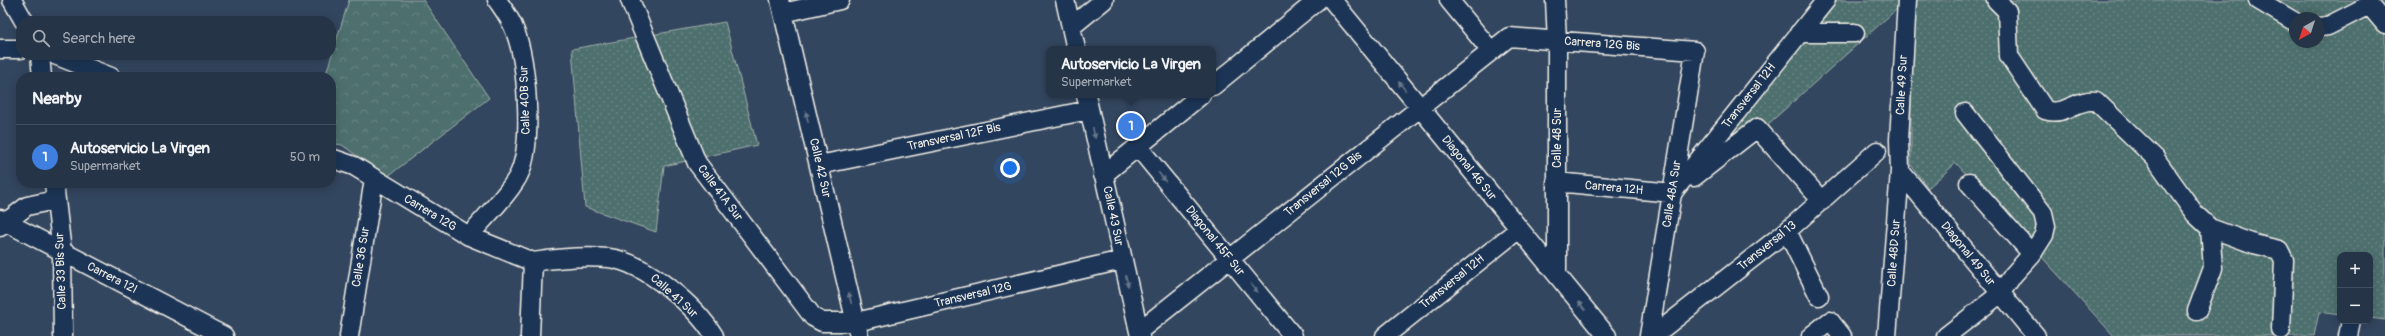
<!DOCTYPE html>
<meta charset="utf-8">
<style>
:root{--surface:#263447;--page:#323f52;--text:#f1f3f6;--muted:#a4aab4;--line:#424f60;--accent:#bca0f2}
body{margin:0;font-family:Pangolin,sans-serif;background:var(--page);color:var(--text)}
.controls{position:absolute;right:12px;bottom:12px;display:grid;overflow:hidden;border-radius:8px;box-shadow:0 2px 10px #0003}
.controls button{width:36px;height:36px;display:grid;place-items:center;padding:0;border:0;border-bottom:1px solid var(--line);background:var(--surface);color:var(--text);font:20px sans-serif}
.compass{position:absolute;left:2289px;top:12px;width:36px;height:36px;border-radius:50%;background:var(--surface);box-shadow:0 2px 10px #0003;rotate:219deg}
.you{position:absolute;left:1010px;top:168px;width:14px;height:14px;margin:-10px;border:3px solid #fff;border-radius:50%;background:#1a73e8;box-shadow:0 0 0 6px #1a73e833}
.badge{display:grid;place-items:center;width:26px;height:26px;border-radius:50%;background:var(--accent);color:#fff;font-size:13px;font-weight:700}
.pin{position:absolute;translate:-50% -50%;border:2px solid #fff;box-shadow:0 1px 4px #0006}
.popup{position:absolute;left:1046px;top:46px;width:170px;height:52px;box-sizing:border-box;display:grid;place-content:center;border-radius:8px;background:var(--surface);filter:drop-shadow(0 1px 3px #0005);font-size:13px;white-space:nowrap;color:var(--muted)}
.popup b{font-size:15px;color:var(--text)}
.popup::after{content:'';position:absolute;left:50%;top:100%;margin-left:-8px;border:8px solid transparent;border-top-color:var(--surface)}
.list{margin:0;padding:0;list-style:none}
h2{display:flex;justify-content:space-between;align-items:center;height:52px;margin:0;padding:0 16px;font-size:17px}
h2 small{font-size:13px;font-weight:400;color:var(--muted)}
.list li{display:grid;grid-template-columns:26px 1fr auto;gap:12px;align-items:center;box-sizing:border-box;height:64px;padding:0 16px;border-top:1px solid var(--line)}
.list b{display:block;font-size:15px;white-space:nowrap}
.list p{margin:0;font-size:13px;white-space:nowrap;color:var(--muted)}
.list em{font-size:13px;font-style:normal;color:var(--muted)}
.icon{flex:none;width:22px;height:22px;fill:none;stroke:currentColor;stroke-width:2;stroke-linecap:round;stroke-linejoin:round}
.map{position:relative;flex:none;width:2385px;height:336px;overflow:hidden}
.search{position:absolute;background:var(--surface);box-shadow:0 2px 10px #0003;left:16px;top:16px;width:320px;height:44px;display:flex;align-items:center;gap:10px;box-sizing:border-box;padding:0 14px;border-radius:16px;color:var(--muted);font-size:15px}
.panel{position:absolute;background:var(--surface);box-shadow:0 2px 10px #0003;left:16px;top:72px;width:320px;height:116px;border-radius:16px}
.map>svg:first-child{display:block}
.grass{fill:url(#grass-dots);stroke:#a1b0ab;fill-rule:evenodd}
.park{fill:url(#park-crowns);stroke:#a1b0ab}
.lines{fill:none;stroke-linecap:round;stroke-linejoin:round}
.minor-casing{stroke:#f4f1e8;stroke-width:21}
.minor{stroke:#1d3557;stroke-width:18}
.oneway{fill:#68778a}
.labels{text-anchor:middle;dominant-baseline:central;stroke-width:3.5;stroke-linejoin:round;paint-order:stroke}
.street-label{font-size:12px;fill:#f4f1e8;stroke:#1d3557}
</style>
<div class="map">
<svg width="2385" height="336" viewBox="0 0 2385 336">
<defs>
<pattern id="grass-dots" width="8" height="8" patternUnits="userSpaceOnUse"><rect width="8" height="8" fill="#4e6f6e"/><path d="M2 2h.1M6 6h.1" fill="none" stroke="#688483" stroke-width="1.8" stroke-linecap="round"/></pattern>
<pattern id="park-crowns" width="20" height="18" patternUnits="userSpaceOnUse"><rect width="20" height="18" fill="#4e6f6e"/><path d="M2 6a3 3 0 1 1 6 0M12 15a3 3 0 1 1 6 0" fill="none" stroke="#688483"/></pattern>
</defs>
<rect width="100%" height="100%" fill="#33465f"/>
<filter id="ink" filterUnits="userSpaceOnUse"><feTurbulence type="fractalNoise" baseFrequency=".025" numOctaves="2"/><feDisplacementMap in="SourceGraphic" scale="8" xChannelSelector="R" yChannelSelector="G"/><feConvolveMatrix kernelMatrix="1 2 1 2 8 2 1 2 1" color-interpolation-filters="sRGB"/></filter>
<g filter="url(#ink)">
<path class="grass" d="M1832,0H1897L1898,8L1766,126L1757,117L1706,161Z
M1911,0H2385V320L2370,318V255H2340V315L2319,312L2314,336H2114L1956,163L1928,188L1911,165ZM2295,18H2319V42H2295Z
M725,22L757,145L664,166L656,232L585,207L572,49Z"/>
<path class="park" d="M349,0H423L489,98L387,177L342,145L331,143V77H325Z"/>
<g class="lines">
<g class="minor-casing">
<path id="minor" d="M12,0L24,21
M630,0L697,163L813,317L822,322H856L1122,260
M780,0L859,336
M1065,0L1076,49
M1332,0L1607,336
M1449,0L1491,51
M1555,0L1557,41V275
M1996,0L2007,11L2009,56L2045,110C2065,117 2077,98 2096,101L2155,158L2195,214L2210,228L2254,244L2279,250L2284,260L2281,330
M2258,0L2295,22
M2369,5L2385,24
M783,13L840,0
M1071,27L1104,0
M2319,27L2328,26L2369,5
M1799,33H1855
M0,49H21
M40,55L42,77
M55,55L111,77
M1213,86L1318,0
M1086,95L1140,336
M1138,147L1293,336
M331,158L354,166L469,236L533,262
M819,165L1089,110
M1900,171L2036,336
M1103,175L1201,95
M1694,177L1757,128L1822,201
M1556,182L1673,193
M54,183L62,252L63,336
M1969,183L2032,254
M1673,192L1826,0
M0,219L224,336
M0,227L27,206L55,200
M1787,231L1819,296
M469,236C483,219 513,190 520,172C533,141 527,62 515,31C511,19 504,10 497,0
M533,262C558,258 583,256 609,258C644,262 696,306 714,336
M2197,311L2213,268L2210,228
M1139,331L1509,37L1695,51L1649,336
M349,336L374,179
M530,336L533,262
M1385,336L1519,229
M1653,336L1787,231L1877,151
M1811,336L1830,321L1842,336
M1887,336L1900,171L1899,140L1907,0
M1946,336L2000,294L2013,275L2032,254L2044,235L2046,226L2043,213L1965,113
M2348,336L2351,321"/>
</g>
<use href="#minor" class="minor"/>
</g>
<defs><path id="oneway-solid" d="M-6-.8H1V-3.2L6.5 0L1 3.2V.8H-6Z"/></defs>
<g class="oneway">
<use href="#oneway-solid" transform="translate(1402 86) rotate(-129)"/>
<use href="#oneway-solid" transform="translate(807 117) rotate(-103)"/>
<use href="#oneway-solid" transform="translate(1094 133) rotate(77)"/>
<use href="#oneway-solid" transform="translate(1162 177) rotate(51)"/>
<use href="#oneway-solid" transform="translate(1127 281) rotate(77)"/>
<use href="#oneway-solid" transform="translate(1254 288) rotate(51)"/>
<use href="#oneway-solid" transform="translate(850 298) rotate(-103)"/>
<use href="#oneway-solid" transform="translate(1582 306) rotate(-129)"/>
</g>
</g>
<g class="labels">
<g class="street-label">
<text transform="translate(1602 44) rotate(4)">Carrera 12G Bis</text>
<text transform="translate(1902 85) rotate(-87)">Calle 49 Sur</text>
<text transform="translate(1749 96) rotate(-52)">Transversal 12H</text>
<text transform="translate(525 100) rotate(-92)">Calle 40B Sur</text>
<text transform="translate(954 137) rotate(-12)">Transversal 12F Bis</text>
<text transform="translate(1557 138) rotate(-90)">Calle 48 Sur</text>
<text transform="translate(820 168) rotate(77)">Calle 42 Sur</text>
<text transform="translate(1469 168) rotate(51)">Diagonal 46 Sur</text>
<text transform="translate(1323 184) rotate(-39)">Transversal 12G Bis</text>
<text transform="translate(1614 188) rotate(5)">Carrera 12H</text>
<text transform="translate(720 193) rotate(53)">Calle 41A Sur</text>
<text transform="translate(1672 194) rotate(-81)">Calle 48A Sur</text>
<text transform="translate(430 213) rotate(31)">Carrera 12G</text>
<text transform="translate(1113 216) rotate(78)">Calle 43 Sur</text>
<text transform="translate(1215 241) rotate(51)">Diagonal 45F Sur</text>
<text transform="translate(1767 246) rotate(-39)">Transversal 13</text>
<text transform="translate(1894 253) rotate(-86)">Calle 48D Sur</text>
<text transform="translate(1968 254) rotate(51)">Diagonal 49 Sur</text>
<text transform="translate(361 257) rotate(-81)">Calle 36 Sur</text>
<text transform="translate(61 271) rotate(-92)">Calle 33 Bis Sur</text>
<text transform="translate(112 278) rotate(27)">Carrera 12I</text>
<text transform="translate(1452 282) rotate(-39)">Transversal 12H</text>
<text transform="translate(973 295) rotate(-13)">Transversal 12G</text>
<text transform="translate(674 296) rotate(42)">Calle 41 Sur</text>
</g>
</g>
</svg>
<div class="controls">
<button>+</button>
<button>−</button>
</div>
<svg class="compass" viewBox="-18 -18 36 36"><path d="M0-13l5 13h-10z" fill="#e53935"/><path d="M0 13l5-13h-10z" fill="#a4aab4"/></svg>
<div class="you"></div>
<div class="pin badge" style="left:1131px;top:126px;background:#3f7fe0">1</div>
<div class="popup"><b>Autoservicio La Virgen</b>Supermarket</div>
<div class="search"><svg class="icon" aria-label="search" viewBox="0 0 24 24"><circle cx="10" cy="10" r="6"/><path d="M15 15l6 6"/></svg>Search here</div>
<section class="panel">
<h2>Nearby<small></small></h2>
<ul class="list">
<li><span class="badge" style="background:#3f7fe0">1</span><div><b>Autoservicio La Virgen</b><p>Supermarket</p></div><em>50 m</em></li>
</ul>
</section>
</div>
